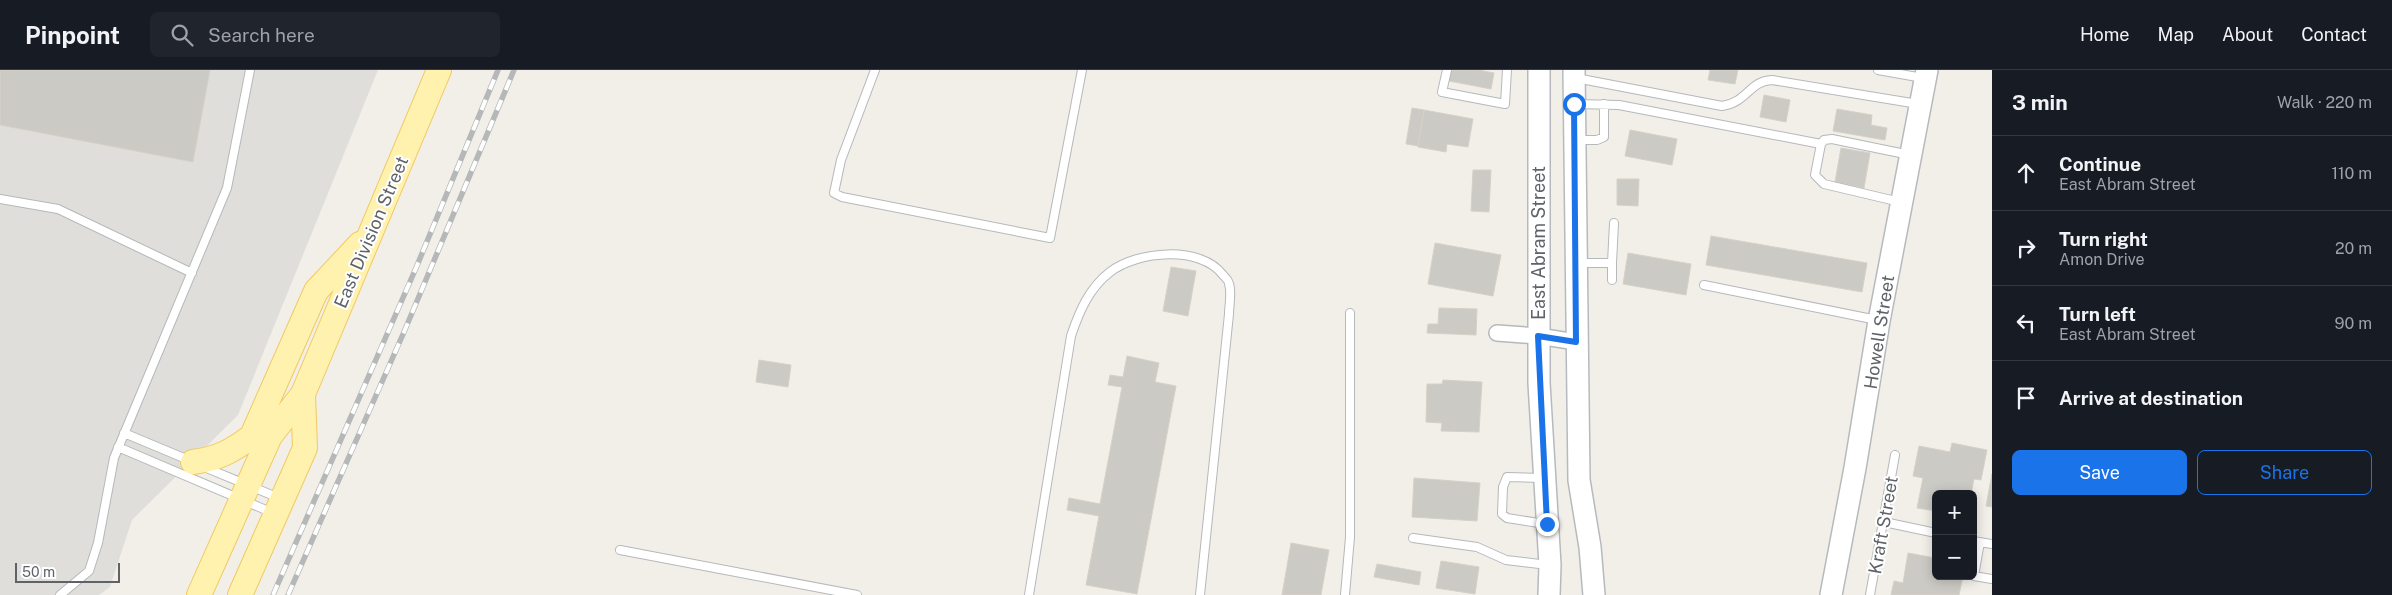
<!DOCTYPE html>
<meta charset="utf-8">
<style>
:root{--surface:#171b24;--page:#20242c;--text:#f1f3f6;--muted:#9ea1a6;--line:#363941;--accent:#1a73e8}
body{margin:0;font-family:"Public Sans",sans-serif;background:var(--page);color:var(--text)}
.controls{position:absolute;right:15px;bottom:15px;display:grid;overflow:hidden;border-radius:8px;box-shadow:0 2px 12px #0003}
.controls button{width:45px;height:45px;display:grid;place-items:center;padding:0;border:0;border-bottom:1px solid var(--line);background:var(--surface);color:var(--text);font:25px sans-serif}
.scale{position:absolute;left:15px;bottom:12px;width:105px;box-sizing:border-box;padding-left:5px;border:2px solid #5f6368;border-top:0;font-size:14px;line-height:18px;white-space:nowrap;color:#5f6368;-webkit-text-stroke:4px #fff;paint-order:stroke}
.stop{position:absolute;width:15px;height:15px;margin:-11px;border:4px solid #1a73e8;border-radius:50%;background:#fff}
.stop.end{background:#1a73e8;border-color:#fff;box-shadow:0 1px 5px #0008}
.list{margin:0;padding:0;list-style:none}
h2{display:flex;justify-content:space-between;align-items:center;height:65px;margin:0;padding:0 20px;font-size:21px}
h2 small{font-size:16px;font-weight:400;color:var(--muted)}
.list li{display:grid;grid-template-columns:32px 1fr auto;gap:15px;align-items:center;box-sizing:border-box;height:75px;padding:0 20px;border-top:1px solid var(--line)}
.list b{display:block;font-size:19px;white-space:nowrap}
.list p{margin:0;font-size:16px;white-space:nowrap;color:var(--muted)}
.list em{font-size:16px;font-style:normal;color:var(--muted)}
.actions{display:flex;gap:10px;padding:15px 20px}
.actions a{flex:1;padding:11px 0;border:1px solid var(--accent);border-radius:8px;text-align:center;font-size:18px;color:var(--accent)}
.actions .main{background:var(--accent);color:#fff}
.icon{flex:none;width:28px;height:28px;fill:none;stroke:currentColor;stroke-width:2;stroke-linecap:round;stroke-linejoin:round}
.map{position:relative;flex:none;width:1992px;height:525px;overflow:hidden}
header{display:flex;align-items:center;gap:30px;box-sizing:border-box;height:70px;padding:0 25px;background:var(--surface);border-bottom:1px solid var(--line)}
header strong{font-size:24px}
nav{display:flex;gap:28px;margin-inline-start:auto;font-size:18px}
.search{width:350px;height:45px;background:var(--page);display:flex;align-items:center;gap:12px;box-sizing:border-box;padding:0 18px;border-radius:8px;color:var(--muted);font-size:19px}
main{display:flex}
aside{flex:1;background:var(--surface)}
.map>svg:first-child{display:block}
.industrial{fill:#e0deda}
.building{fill:#cccac5;stroke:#d6d1c6}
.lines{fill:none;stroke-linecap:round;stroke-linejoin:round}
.lane-casing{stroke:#b5b8bc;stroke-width:10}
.street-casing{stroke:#b5b8bc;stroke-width:18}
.secondary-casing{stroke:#b6babf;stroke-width:24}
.primary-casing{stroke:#f2c960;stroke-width:26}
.lane{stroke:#fff;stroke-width:8}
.street{stroke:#fff;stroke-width:15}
.secondary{stroke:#fff;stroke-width:21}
.primary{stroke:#fff2af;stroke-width:24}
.rail-casing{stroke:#b6b7b8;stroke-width:5.5}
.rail{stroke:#fff;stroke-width:4;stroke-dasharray:11;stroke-linecap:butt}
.route{stroke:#1a73e8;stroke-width:6}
.labels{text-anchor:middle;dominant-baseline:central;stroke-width:4;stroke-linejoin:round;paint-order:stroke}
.street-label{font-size:18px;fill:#5f6368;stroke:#fff}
</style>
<header>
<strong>Pinpoint</strong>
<div class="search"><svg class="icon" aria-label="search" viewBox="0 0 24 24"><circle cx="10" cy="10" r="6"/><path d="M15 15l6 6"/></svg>Search here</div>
<nav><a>Home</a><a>Map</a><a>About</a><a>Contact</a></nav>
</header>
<main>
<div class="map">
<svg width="1992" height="525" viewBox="0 0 1992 525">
<rect width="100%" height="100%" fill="#f1efe8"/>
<path class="industrial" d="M0,0H378L238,345L132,450L110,517L99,525H0Z"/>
<path class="building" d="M0,0H210L193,92L0,55Z
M1451,0H1479L1494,3L1491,19L1449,11Z
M1710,0H1738L1735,14L1708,10Z
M1764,25L1790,30L1786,52L1760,47Z
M1412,38L1424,40L1418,76L1406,74Z
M1837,39L1872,45L1871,55L1887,58L1885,70L1833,61Z
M1424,40L1473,49L1468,77L1447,74L1446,82L1418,77Z
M1630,60L1677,69L1672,95L1625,86Z
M1841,78L1870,83L1864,118L1835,112Z
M1473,100H1491L1489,142L1471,141Z
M1617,109H1639L1638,136L1617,135Z
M1711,166L1867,193L1862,222L1706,195Z
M1435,173L1501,185L1493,226L1428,214Z
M1628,183L1691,194L1686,225L1623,214Z
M1171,197L1196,201L1188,246L1163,241Z
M1439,238L1477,239L1476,265L1427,263L1428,254H1438Z
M1127,286L1159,293L1155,312L1176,316L1137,524L1086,515L1099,446L1067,440L1069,428L1100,434L1122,317L1108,315L1110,305L1123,307Z
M759,290L791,295L788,317L756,312Z
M1443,310L1482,312L1479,362L1441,361L1442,353L1426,352L1427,314H1442Z
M1952,373L1987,380L1981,410L1974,409L1971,424H1936V441L1917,438L1923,408L1913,406L1919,376L1950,382Z
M1992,404V437L1986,436Z
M1414,408L1480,413L1477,451L1412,447Z
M1291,473L1329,480L1321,525H1282Z
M1908,483L1935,488L1936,506H1963L1959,525H1891L1894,511L1903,513Z
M1441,491L1479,497L1475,524L1436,518Z
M1377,494L1421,502L1419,515L1374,507Z"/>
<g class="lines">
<g class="lane-casing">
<path id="lane" d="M875,0L841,90L834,123L842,127L1050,168L1082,0
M1447,0L1442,22L1505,34L1507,0
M1878,0L1923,8
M1576,8L1722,36C1748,32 1749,11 1772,10L1918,34
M1576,34L1619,35L1821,74
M1576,70H1597L1604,67V34
M0,129L58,139L192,203
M1900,132L1824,114L1815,105L1821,74L1824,70L1832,69L1910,85
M1577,193H1612L1614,153
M1612,210V193
M1704,215L1877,250
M124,363L191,391
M118,377L273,443
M204,397L279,428
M1542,408L1507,407L1503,417L1502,444L1507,448L1545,454
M1884,452L1936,463
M1413,468L1477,477L1506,490L1548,495
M1973,471L1992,474
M1980,472L1974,506L1992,509
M620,480L857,525
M60,525L89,501L98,473L114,388L227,118L250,0
M1029,525L1071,266C1079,242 1089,218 1110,202C1137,181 1201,175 1223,205C1225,207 1229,211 1229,214C1232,222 1229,236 1229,244L1200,525
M1345,525L1350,467V243
M1870,525L1895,385"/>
</g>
<g class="street-casing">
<path id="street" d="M1497,263L1538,266L1576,272"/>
</g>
<g class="secondary-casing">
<path id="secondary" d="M1539,0V313L1550,495L1549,525
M1574,0L1579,410L1590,477L1594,525
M1831,525L1855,398L1879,251L1927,0"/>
</g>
<g class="primary-casing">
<path id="primary" d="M193,392C217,389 233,381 252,366L316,221L360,174
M199,525L270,366L303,324L439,0
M240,525L305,378L303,324"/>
</g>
<use href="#lane" class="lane"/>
<use href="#street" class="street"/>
<use href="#secondary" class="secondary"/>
<use href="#primary" class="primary"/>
<g class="rail-casing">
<path id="rail" d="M273,525L416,198L498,0
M288,525L404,262L514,0"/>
</g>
<use href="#rail" class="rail"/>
</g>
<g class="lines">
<path class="route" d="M1547,454L1538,266L1576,272L1574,34"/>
</g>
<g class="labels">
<g class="street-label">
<text transform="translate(371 162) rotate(-67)">East Division Street</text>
<text transform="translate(1538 173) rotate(-90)">East Abram Street</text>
<text transform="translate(1879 262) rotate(-81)">Howell Street</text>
<text transform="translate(1883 455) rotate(-80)">Kraft Street</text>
</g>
</g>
</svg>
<div class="controls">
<button>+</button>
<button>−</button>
</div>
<div class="scale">50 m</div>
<div class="stop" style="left:1574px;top:34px"></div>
<div class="stop end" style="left:1547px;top:454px"></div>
</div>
<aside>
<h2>3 min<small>Walk · 220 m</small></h2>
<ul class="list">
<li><svg class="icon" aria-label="ahead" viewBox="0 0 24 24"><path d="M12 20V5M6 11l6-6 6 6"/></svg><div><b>Continue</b><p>East Abram Street</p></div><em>110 m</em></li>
<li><svg class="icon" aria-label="right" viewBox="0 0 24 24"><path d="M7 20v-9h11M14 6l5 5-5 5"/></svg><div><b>Turn right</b><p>Amon Drive</p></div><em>20 m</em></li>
<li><svg class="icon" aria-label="left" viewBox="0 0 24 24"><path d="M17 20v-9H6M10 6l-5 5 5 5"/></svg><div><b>Turn left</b><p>East Abram Street</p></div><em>90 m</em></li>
<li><svg class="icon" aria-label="arrive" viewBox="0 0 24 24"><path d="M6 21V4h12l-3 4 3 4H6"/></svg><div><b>Arrive at destination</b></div></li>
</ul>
<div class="actions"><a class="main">Save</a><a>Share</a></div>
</aside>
</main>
